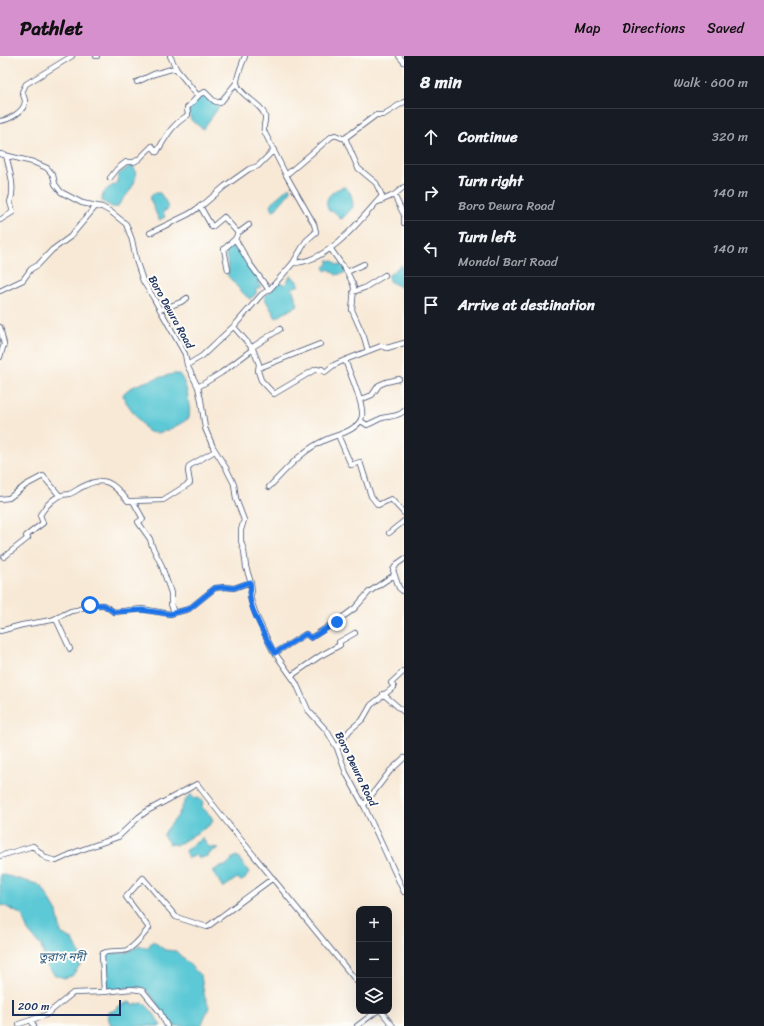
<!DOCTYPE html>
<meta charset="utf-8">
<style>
:root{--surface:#171b24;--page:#20242c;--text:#f1f3f6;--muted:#9ea1a6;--line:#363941;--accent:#d690ce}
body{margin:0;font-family:Sriracha,"Noto Sans Bengali",sans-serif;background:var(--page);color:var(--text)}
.controls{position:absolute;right:12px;bottom:12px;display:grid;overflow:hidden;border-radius:8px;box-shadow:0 4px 16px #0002}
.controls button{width:36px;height:36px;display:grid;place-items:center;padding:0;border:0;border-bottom:1px solid var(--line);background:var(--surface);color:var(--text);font:20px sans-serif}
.scale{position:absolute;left:12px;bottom:10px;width:109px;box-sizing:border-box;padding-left:4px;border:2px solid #1b2f5e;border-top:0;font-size:11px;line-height:14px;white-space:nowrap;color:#1b2f5e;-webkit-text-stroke:3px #fdfcf7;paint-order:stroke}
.stop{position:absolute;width:12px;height:12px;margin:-9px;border:3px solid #1a73e8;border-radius:50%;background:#fff}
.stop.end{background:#1a73e8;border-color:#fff;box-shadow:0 1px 4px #0008}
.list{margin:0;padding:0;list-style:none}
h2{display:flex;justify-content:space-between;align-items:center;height:52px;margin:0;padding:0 16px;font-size:17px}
h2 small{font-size:13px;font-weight:400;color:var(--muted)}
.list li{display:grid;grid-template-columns:26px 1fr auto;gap:12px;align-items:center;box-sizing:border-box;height:56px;padding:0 16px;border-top:1px solid var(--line)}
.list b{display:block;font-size:15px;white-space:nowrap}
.list p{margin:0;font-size:13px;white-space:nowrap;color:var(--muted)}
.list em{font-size:13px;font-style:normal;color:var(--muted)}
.icon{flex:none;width:22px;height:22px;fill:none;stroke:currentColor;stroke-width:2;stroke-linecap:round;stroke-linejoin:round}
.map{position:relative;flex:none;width:404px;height:970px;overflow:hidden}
header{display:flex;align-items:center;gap:24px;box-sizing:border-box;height:56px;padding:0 20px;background:var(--accent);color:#111}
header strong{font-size:19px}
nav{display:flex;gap:22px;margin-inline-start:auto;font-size:14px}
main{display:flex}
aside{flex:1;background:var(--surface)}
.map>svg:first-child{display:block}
.water{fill:#5dc9d6;stroke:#3c7c9a}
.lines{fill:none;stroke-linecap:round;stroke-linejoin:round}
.minor-casing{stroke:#3c4b70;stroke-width:6}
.minor{stroke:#fff;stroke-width:4.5}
.route{stroke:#1a73e8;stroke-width:5}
.labels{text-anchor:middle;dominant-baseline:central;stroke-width:4;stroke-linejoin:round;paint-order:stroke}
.street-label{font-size:11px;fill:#1b2f5e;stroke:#fdfcf7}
.water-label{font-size:12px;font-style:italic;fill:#2f5d82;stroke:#fdfcf7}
</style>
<header>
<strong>Pathlet</strong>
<nav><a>Map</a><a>Directions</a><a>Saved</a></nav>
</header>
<main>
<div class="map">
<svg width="404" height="970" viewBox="0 0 404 970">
<rect width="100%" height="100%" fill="#fdfcf7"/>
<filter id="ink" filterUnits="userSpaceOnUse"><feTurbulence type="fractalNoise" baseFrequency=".025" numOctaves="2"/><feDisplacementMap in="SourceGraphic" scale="8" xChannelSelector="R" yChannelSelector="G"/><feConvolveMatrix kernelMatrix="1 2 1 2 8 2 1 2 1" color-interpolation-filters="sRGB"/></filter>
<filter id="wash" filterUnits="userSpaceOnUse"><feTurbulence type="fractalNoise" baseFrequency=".012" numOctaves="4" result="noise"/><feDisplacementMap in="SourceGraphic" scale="16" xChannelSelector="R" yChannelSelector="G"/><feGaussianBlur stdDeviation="0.9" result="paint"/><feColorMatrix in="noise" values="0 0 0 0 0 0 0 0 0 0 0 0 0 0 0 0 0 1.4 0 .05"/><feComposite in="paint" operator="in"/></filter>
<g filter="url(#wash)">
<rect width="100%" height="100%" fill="#f8e9d6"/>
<path class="water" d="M202,38L207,40L219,51L203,73L191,64L188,54Z
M130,110L134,112C141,126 125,140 117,151H112L102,145C101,136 109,131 116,128L119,118Z
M289,131L291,135L274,155L272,154L271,147Z
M344,131C351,134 353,144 353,151L342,163L339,162C337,158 335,155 329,155C322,143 332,134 344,131Z
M153,137H160L166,146L168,153L163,156L165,161L159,164L150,143Z
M234,185L261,225L257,227L260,229V232L256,233V238L250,243C241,237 235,227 227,219L229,215L225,193Z
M328,204L334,205L337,209H341L344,212L345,217L336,219L329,213L326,215L324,211L328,208Z
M401,209L404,212V233L389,225L388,220Z
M291,219L300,229L292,232L298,249L276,262L264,241L280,226L285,229Z
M173,318H179C187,326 191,352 189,362C184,366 163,378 156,377C153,377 150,376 147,375L126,346L123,339C127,329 162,321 173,318Z
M191,738L195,743L198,742L203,745L202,751L211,760L213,765L210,769L177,789L170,788L163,780C166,773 171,769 176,762C182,754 183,745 191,738Z
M202,782L209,791L219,792L211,796L208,800L199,802L196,798L188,803L185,795Z
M237,800L249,816L245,823L241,825L237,822L223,832L213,815L219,811L225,810L232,804L231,803Z
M0,818L37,828L42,831L57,856L61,877L73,884L81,901L80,909L72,920L64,922L55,919L47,910L41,890L28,875L22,859L3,849L0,850Z
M153,885L165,894L176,895L201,920L204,938L209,951L201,970H171C166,962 151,936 143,932C136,929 117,934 108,934L105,906L106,898L128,896L140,889L143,891L147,892Z
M129,946L134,949L143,947C152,953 156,961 161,970H111L108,961V956L113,955L121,949Z"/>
</g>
<g filter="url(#ink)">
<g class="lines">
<g class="minor-casing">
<path id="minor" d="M96,0H97
M170,0L177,14L198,40
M399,0L404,6
M137,26L154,18L175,12
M0,65C8,64 25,56 25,45C25,42 23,39 22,36L26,28L72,0
M0,98L33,106L47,112L53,119L55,128L61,136L82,147L102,151L111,156L126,168L132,184L136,204L143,225L153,241L185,298L187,309L198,331L201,344L205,372L213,391L226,412L234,428L236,443L244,464L241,474V485L244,495L246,511L251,527L252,535L250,541L256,559L272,593L296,627L308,654L327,675L337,692L346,717L365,752L404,836
M286,119L331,81L335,79L342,82H345L376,59H383L404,46
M110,122L117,113L126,106H134L139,103L152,90L157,96C167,79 171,70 188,59L187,52L200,38L205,36L214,45L220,47L237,26
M404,131L394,139L404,159
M378,146L394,139
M200,150L212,171L224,161L238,177L235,183
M404,162V167
M0,164L13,156L10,146C16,132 9,113 6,99
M150,177L189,158L204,148L225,130L249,113L258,110L274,94
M238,177L249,169
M330,192L347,216L353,228L354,232L352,254L364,281L368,295
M293,207C329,206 360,164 382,140L376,127L358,112L345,82
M228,214L224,193L235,183L250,208L269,234
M347,216L364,208
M0,235L23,224L31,213L38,209L52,194L70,181L96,150
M353,236L364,232L385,219
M160,254L181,246L187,242
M0,271L4,288L0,301
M251,292L280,273
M253,293L259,308L258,315L261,324L274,338L316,313L320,314L322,313L325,316L334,309L345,304
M187,309L202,300L235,269L262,238L269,234L279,223L293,207L306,185L316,176L314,168L286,119L264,75C263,69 266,64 265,60C262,47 239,40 237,27C236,21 243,6 245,0
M259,312L320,288
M198,331L221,317L253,293L234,271
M360,344L372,339L379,329L386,326L399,323
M361,365L367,369C372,367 377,364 382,362C390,360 398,361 404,355
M338,379L351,409L360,406L371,440L378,449L391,443L404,457
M269,431C286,414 302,394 325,384C336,379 360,374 362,360C364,348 350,318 345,304L381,290L387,292L404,287
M0,443L9,442L26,429L43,420L60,440
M133,445L163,444L190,427L188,415L189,410L215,395
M389,477L404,465
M4,501L28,482L26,480L43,467L40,459C45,451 53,441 63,439C64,438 67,439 69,438C73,437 78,433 82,431C106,418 113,428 128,445H133L143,463L138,466L150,483L152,490L161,508L171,537V548L174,557
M404,503L397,508L393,514L399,532L404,536
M56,563L70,593
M0,575L22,569L52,564L71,555L77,554L90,549H104L114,556L142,553L170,558L189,553L215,532L225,531L234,532L251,526
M275,597L304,579L306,578L311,582L347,558L355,552L369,536L394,519
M291,620L320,600L340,589L339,586L355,577
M383,638L404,656
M337,692L350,674L363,663L371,649L394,631L391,627L404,615
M364,749L390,715L404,702
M0,800L33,790L46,802L56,805L78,795L118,781L139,761L147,755L197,728L229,769L359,928
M104,936L102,898C109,893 119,897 127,894C136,890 143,879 149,872L126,841L143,822L176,861L207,871L273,822
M381,955L393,970
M31,964L34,970
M19,968L46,959L73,937L104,936L131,933L140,934L143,935L160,956L167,970
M357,970L377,955"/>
</g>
<use href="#minor" class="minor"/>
</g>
</g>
<g class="lines" filter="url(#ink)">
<path class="route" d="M90,549H104L114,556L142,554L170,558L189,553L215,532L224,531L234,532L250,526C252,534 249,536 250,542C251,555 268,586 275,597L304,579L306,578L311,582L337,566"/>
</g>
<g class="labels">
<g class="street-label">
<text transform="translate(171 256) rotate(61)">Boro Dewra Road</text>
<text transform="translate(356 713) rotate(64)">Boro Dewra Road</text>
</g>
<g class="water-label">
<text x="62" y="901">তুরাগ নদী</text>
</g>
</g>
</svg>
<div class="controls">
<button>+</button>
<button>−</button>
<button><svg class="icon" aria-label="layers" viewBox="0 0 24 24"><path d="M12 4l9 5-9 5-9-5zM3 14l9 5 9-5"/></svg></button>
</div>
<div class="scale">200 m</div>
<div class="stop" style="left:90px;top:549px"></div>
<div class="stop end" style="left:337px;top:566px"></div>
</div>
<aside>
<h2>8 min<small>Walk · 600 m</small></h2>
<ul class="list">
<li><svg class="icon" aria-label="ahead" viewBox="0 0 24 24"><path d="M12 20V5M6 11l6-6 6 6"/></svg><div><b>Continue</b></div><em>320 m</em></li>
<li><svg class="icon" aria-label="right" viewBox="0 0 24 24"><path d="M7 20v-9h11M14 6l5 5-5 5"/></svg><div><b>Turn right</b><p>Boro Dewra Road</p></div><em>140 m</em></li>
<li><svg class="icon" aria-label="left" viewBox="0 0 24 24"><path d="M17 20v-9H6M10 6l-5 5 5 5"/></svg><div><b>Turn left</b><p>Mondol Bari Road</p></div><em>140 m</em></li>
<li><svg class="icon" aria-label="arrive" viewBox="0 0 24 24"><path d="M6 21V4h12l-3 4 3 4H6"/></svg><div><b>Arrive at destination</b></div></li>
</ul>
</aside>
</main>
